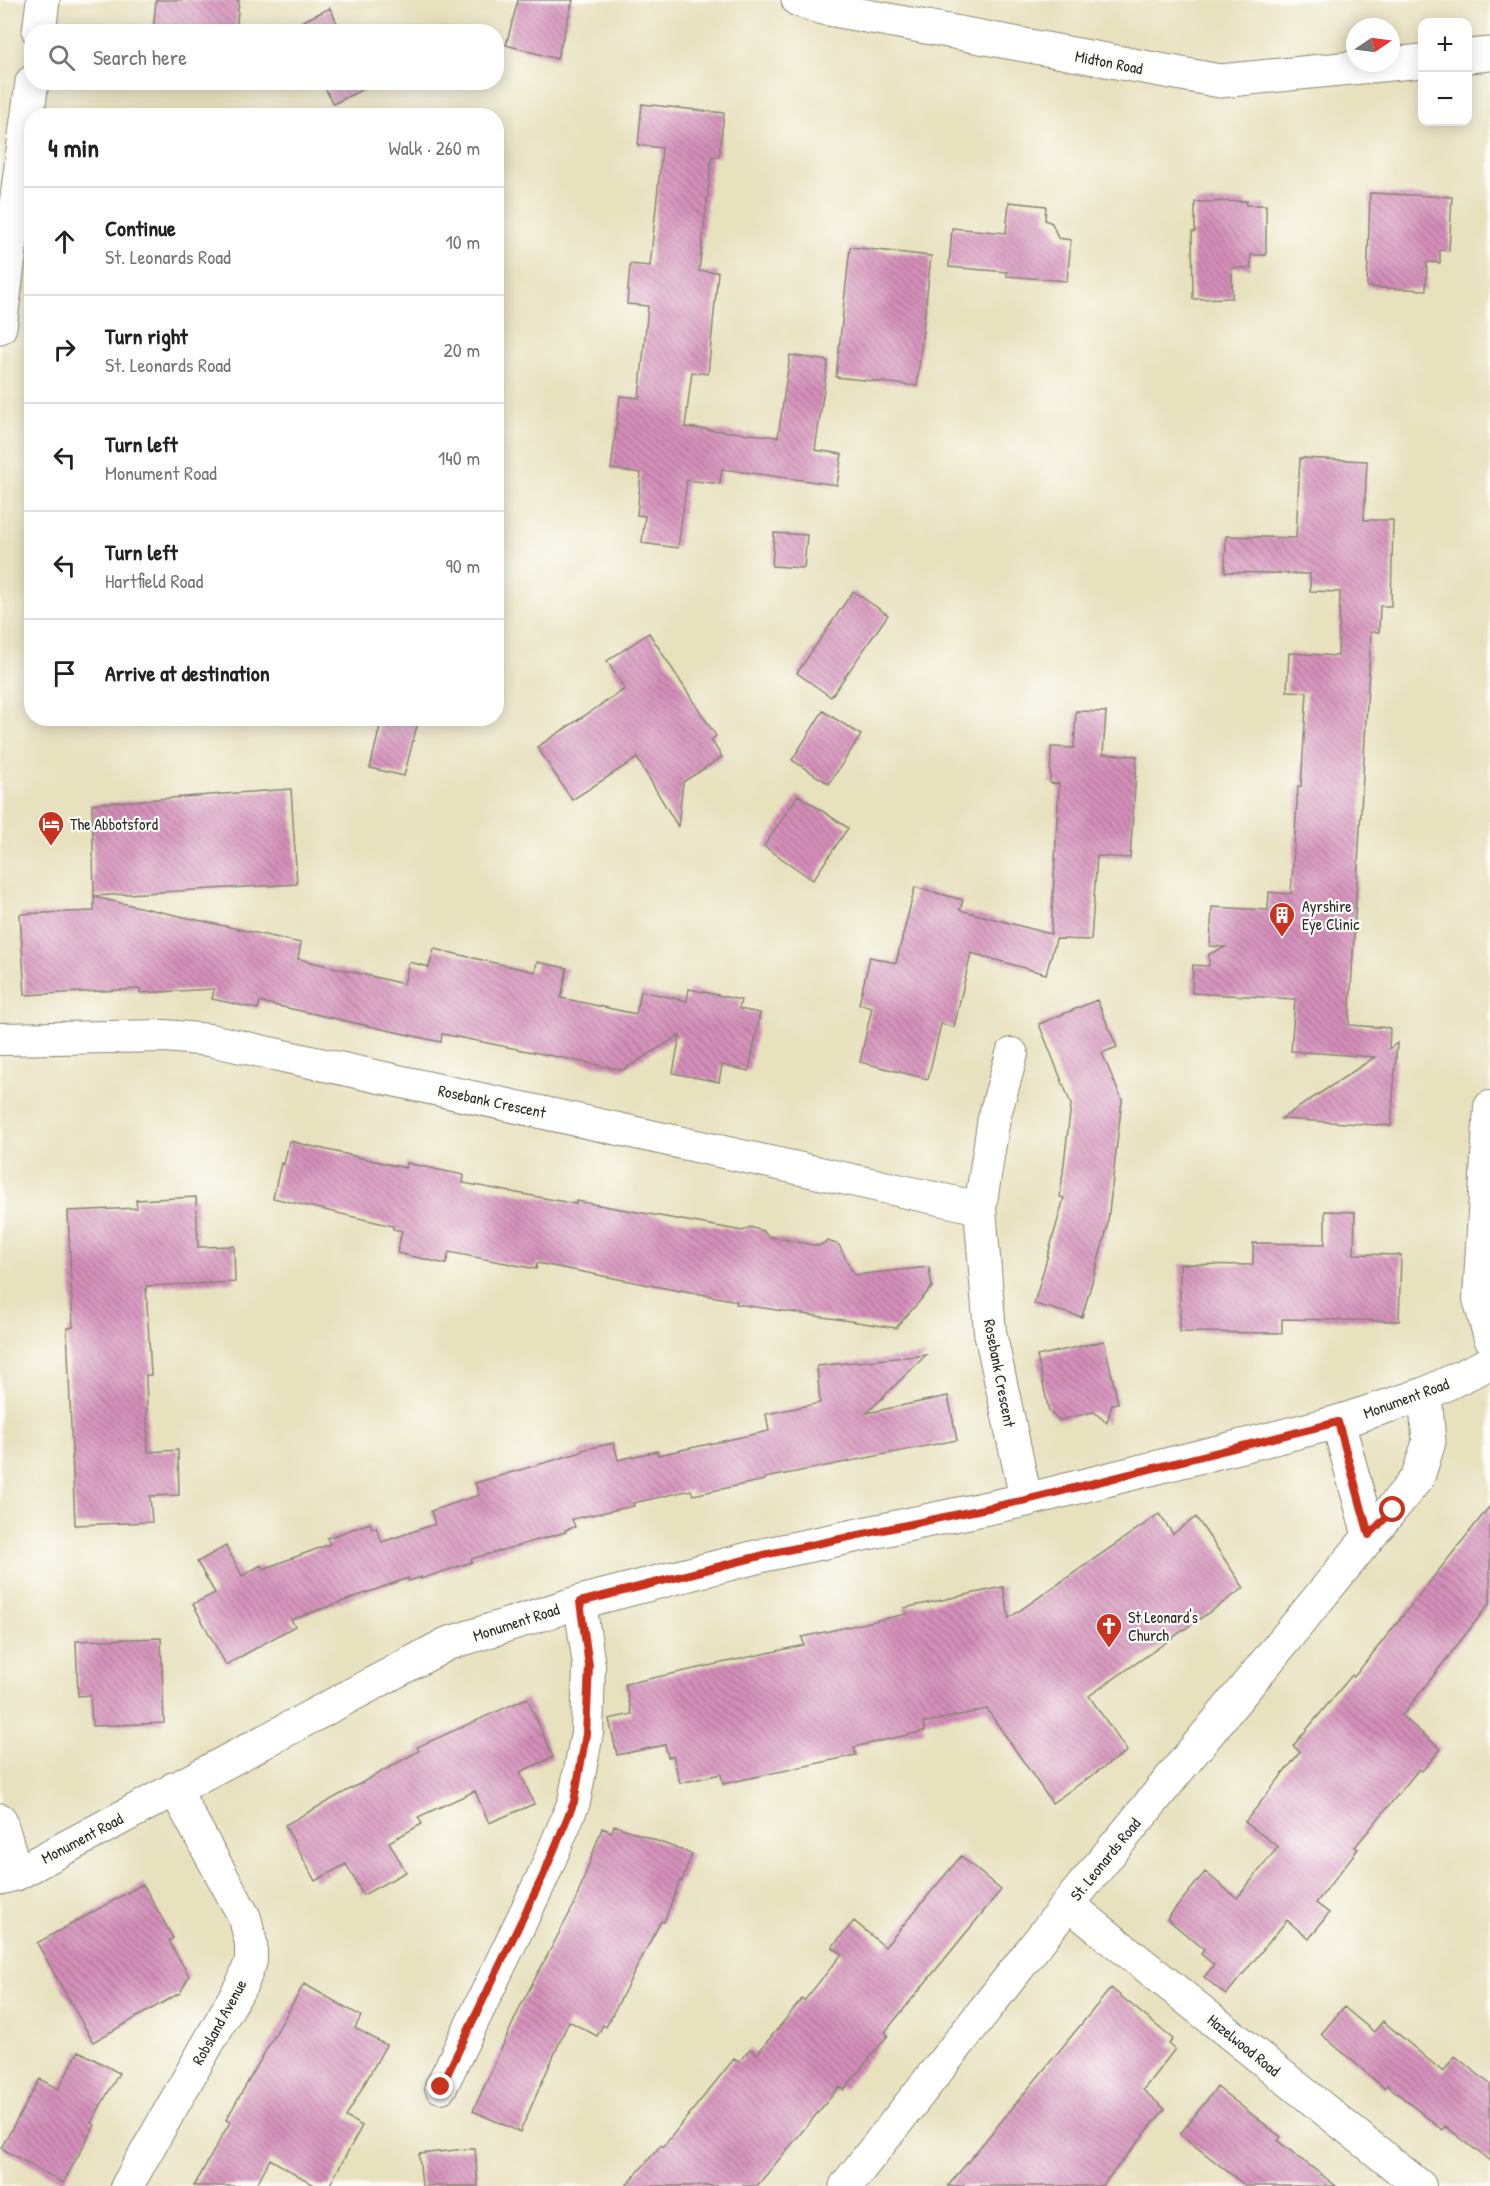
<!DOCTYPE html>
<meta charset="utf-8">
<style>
:root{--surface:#fff;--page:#f6f6f6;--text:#222;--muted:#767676;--line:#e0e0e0}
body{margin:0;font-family:"Patrick Hand",sans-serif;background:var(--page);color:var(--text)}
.controls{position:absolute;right:18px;top:18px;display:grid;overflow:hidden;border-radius:12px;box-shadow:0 3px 15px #0003}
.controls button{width:54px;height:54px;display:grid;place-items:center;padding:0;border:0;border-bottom:2px solid var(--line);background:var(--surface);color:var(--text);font:30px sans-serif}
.compass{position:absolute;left:1346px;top:18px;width:54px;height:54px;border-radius:50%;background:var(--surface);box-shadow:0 3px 15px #0003;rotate:77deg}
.stop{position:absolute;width:18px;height:18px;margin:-14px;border:4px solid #c8321e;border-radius:50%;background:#fff}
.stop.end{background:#c8321e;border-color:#fff;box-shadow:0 2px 6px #0008}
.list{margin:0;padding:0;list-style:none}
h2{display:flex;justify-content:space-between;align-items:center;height:78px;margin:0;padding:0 24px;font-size:26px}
h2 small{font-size:20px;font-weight:400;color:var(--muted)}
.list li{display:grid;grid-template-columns:39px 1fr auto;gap:18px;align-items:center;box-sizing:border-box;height:108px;padding:0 24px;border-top:2px solid var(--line)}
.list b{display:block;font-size:22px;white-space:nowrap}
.list p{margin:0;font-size:20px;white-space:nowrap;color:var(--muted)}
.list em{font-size:20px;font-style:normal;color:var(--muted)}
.icon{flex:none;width:33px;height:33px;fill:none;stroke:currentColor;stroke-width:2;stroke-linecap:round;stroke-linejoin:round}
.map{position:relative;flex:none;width:1490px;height:2186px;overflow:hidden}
.search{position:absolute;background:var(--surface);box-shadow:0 3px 15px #0003;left:24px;top:24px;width:480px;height:66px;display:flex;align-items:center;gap:15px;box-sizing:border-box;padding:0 21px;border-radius:24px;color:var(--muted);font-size:22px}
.panel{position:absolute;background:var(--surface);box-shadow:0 3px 15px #0003;left:24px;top:108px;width:480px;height:618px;border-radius:24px}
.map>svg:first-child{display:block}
.building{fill:url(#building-back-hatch)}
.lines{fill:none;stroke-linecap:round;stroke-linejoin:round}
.street-casing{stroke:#898674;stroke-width:34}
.secondary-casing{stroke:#898674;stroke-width:35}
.primary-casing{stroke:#898674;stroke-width:35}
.street{stroke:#fff;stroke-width:32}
.secondary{stroke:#fff;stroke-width:33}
.primary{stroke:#fff;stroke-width:33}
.route{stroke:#c8321e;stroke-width:8}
.labels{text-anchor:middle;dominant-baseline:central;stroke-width:4.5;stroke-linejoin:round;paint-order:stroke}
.street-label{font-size:16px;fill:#2b2b2b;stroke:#fdfcf7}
.poi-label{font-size:16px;fill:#2b2b2b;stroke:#fdfcf7;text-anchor:start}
</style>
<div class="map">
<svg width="1490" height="2186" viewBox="0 0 1490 2186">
<defs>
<pattern id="building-back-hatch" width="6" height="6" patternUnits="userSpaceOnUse" patternTransform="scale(1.5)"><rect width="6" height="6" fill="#d48eb9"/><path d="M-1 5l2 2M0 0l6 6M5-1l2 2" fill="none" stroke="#ac7497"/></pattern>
</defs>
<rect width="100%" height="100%" fill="#fdfcf7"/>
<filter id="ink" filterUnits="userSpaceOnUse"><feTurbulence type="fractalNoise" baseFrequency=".0167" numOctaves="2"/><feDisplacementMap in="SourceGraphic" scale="12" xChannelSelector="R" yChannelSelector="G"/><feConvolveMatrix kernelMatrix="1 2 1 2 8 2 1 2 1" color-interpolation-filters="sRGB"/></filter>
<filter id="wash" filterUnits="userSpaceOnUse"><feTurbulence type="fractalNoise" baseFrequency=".008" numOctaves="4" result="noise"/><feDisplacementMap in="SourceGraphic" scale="24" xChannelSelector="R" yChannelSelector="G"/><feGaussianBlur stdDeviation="1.35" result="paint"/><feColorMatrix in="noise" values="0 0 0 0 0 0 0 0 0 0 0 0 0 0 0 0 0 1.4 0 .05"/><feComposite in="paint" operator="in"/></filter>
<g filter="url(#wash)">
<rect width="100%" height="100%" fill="#e7e1be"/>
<g id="blocks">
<path class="building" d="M156,0H239L236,32H153Z
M518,0H573L557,59L506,45Z
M330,8L341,32H297L295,25Z
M322,82H366L368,87L333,104Z
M642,104L724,113L719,157L712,156L699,271L718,272L708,374L692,372L685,427L778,437L790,355L828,361L815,450L842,454L837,485L722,469L720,484L687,480L678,548L642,543L645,516L637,515L641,473L611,469L620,396L639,398L648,306L627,304L630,264L650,266L662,148L638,145Z
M1370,193L1452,197L1449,251L1440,250V263L1427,262L1426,290L1367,287Z
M1247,201L1246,205H1266V255H1251V268H1232V298L1193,299L1192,232H1195V202Z
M1009,202L1046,206L1045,220L1052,223L1058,238L1071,240L1067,281L1007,276V272L949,267L952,228L1006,233Z
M850,247L931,256L917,386L836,377Z
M1300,458L1367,461L1364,520H1393L1391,606H1380L1379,632H1371L1349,1025L1390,1028L1389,1049L1397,1043L1391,1126L1281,1119L1375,1057L1291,1051L1295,999L1192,993L1193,965L1209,966V954L1226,947L1210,946L1212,907L1268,910L1269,892L1291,894L1298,786H1301L1307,692L1287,691L1289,653L1338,656L1340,592L1310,591V574L1225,572L1226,536L1296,538Z
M774,533L807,535L804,568L772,566Z
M853,591L888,615L831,697L797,673Z
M649,633L716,736L711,740L722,757L683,782L678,827L637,758L572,800L537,747L625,689L607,661Z
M823,711L861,735L829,784L792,760Z
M1076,711L1106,712L1103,754L1137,756L1130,858L1097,856L1091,940L1056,939L1046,974L971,953L954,1027L941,1024L928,1079L860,1062L872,1007L859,1004L870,957L896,963L915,887L963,900L960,910L1051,934L1059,784L1050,783L1051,747L1074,748Z
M382,718H419L404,776L370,768Z
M291,789L297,884L94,896L92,804Z
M798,795L848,828L813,880L764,846Z
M94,897L301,943L298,959L404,984L409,962L429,967L434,949L535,972L537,962L567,968L561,998L636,1014L641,991L687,1001L689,989L741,1000L739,1009L760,1013L749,1071L722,1065L719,1082L673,1073L680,1035L623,1070L442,1034L441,1042L260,1002L258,1009L212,999L214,989L140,993V989L25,995L20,914L94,911Z
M1097,1000L1117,1047L1102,1053L1122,1100L1107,1229L1082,1317L1034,1304L1064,1198L1060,1197L1071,1104L1039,1024Z
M289,1141L405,1168L406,1163L464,1175L463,1183L576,1204V1201L743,1231L750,1227L763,1231L768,1236L818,1246L828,1241L839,1245L854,1275L929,1267L932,1287L896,1328L736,1304L737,1301L680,1290V1291L537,1263L536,1269L449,1252L446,1264L397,1253L402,1231L393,1229V1226L273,1198L281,1163L284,1164Z
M196,1197L198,1247L234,1246L235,1282L146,1286L151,1375H146L148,1452L178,1450L179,1495L150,1496L152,1522L75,1525L67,1328L73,1327L68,1211L137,1208L136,1200Z
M1325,1211L1355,1212L1354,1254L1401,1255L1399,1321L1282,1319V1333L1180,1332V1264L1253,1265V1243L1325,1244Z
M1104,1341L1118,1403L1112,1404L1107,1423L1094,1412L1059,1420L1049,1411L1037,1356Z
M926,1355L867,1413L948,1396L957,1440L765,1478V1480L693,1495L691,1490L633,1503L634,1506L572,1519L575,1527L565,1530L566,1532L471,1559L472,1562L421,1579V1577L409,1581L408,1578L291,1620L295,1626L226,1665L193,1604L215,1593L197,1562L226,1546L242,1576L261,1565L263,1569L330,1544L327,1538L370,1523L372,1529L376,1527L382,1542L435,1524L431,1511L479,1495L475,1483L582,1452V1450L614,1443L618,1460L657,1451L658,1455L769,1431L766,1414L820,1403L817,1366Z
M1490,1506V1603L1402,1716L1441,1749L1422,1771L1419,1769L1355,1847L1358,1849L1316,1903L1329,1913L1309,1939L1287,1920L1226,1995L1204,1977L1214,1965L1201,1954L1204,1949L1167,1919L1205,1872L1237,1898L1278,1847L1245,1822L1300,1752L1293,1746L1352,1675L1354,1677Z
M1159,1514L1173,1534L1196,1517L1244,1588L1089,1696L1127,1751L1052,1803L987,1709L923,1723L925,1731L854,1747L856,1755L723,1784L721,1774L680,1783L673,1756L668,1757L665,1745L617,1755L609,1719L632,1714L625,1684L804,1645L802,1637L906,1614L904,1608L1003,1587L1009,1618Z
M161,1638L164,1723L92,1726L90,1695L78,1696L76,1641Z
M527,1698L553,1757L520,1772L534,1804L489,1823L475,1791L418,1817L422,1824L389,1842L406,1872L363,1895L346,1864L315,1881L285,1825L419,1751L417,1747Z
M614,1825L692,1854L682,1881L680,1880L664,1922L661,1921L606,2027L603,2025L597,2036L569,2021L520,2132L473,2111L521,2005L574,1905L602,1828L612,1832Z
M961,1856L1001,1890L885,2032L888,2035L844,2090L839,2087L757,2186H626L661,2145L663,2147L734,2059L739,2062L750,2049L757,2054L802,1999L804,2001L842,1954L832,1947L854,1921L885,1947Z
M143,1884L173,1938L169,1941L189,1976L180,1993L93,2042L37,1943Z
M304,1984L361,2016L355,2028L386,2045L346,2117L362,2126L329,2186H316L270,2159L256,2186H194L230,2122L226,2120Z
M1111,1988L1173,2039L1169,2044L1175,2049L1143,2090L1165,2109L1102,2186H948Z
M1344,2007L1374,2032L1383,2021L1443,2072L1455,2056L1490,2084V2161L1445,2126L1442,2130L1387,2085L1384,2088L1321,2034Z
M79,2051L119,2073L91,2123L95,2125L63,2183L1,2148L40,2079L58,2089Z
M1217,2087L1281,2137L1278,2141L1336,2186H1246L1180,2134Z
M475,2148L478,2186H422L419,2154Z"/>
</g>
</g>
<g filter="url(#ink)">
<use href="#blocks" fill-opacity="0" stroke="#898674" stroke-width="1.5"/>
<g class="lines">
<g class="street-casing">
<path id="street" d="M0,1039L165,1036L210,1040L980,1208L990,1332L1026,1500
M1490,1107L1479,1299L1490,1338
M980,1208L994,1118L1012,1054
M1068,1904L1420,2186
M441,2087L543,1876L574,1802L587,1733L589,1666L580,1602
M127,2186L243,1982L251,1961V1943L245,1918L174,1788"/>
</g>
<g class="secondary-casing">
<path id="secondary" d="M798,0L823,8L1220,81L1422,61
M39,32L43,0
M1468,56L1490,54
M0,327L32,82
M0,1820L16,1874
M0,1878L16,1874L447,1644L580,1602L768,1554L1026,1500L1338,1422"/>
</g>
<g class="primary-casing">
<path id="primary" d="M1369,1535L1338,1422L1425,1394L1490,1363
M846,2186L1068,1904L1418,1477L1429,1442L1425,1394"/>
</g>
<use href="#street" class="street"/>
<use href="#secondary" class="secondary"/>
<use href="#primary" class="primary"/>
</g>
</g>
<g class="lines" filter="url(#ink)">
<path class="route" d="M441,2087L543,1876L574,1802L586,1734L589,1666L580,1602L768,1554L1026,1500L1338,1422L1369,1535L1393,1510"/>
</g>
<defs>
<g id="hotel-pin" transform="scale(1.35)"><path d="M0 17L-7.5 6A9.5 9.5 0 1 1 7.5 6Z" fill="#c8321e" stroke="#fdfcf7"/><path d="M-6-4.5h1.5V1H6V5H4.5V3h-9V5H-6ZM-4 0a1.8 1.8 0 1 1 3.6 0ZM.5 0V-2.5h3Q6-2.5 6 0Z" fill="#fff"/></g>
<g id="building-pin" transform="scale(1.35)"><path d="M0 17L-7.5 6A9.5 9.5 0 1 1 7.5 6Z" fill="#c8321e" stroke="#fdfcf7"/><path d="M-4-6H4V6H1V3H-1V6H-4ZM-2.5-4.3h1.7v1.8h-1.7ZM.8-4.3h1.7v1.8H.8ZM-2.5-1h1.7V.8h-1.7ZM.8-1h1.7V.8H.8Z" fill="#fff"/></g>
<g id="church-pin" transform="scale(1.35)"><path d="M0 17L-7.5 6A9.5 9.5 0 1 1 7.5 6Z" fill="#c8321e" stroke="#fdfcf7"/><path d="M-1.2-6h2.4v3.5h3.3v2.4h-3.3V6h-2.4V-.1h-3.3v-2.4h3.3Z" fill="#fff"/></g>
</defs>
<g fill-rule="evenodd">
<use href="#hotel-pin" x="51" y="824"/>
<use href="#building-pin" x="1282" y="915"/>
<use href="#church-pin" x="1109" y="1626"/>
</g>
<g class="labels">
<g class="street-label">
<text transform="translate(1109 62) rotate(11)">Midton Road</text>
<text transform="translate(492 1101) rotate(12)">Rosebank Crescent</text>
<text transform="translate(1000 1373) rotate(79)">Rosebank Crescent</text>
<text transform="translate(1406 1398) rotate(-20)">Monument Road</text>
<text transform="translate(516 1622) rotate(-18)">Monument Road</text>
<text transform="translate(82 1838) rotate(-28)">Monument Road</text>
<text transform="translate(1105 1859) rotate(-51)">St. Leonards Road</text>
<text transform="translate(219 2022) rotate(-61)">Robsland Avenue</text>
<text transform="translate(1244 2045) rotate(39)">Hazelwood Road</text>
</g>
<g class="poi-label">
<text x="70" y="824">The Abbotsford</text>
<text x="1302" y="906">Ayrshire<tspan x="1302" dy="18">Eye Clinic</tspan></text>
<text x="1128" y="1617">St Leonard's<tspan x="1128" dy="18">Church</tspan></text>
</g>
</g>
</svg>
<div class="controls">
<button>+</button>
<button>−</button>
</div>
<svg class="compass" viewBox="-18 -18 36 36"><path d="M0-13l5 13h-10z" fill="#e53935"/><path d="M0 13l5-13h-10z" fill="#767676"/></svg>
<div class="stop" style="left:1393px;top:1510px"></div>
<div class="stop end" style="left:441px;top:2087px"></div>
<div class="search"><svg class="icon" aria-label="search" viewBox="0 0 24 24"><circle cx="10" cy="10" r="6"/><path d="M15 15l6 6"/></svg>Search here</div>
<section class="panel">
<h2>4 min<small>Walk · 260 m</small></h2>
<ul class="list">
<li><svg class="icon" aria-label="ahead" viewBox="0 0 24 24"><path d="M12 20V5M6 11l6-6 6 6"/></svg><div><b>Continue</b><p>St. Leonards Road</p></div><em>10 m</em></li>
<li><svg class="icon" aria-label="right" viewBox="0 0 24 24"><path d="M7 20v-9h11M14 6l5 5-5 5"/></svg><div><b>Turn right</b><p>St. Leonards Road</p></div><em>20 m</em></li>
<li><svg class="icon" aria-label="left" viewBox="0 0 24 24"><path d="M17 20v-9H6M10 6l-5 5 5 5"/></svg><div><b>Turn left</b><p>Monument Road</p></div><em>140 m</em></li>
<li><svg class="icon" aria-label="left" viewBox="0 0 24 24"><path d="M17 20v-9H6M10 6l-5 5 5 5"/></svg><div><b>Turn left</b><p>Hartfield Road</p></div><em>90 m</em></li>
<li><svg class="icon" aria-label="arrive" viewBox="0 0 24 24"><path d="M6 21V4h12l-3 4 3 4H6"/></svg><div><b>Arrive at destination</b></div></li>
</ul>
</section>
</div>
